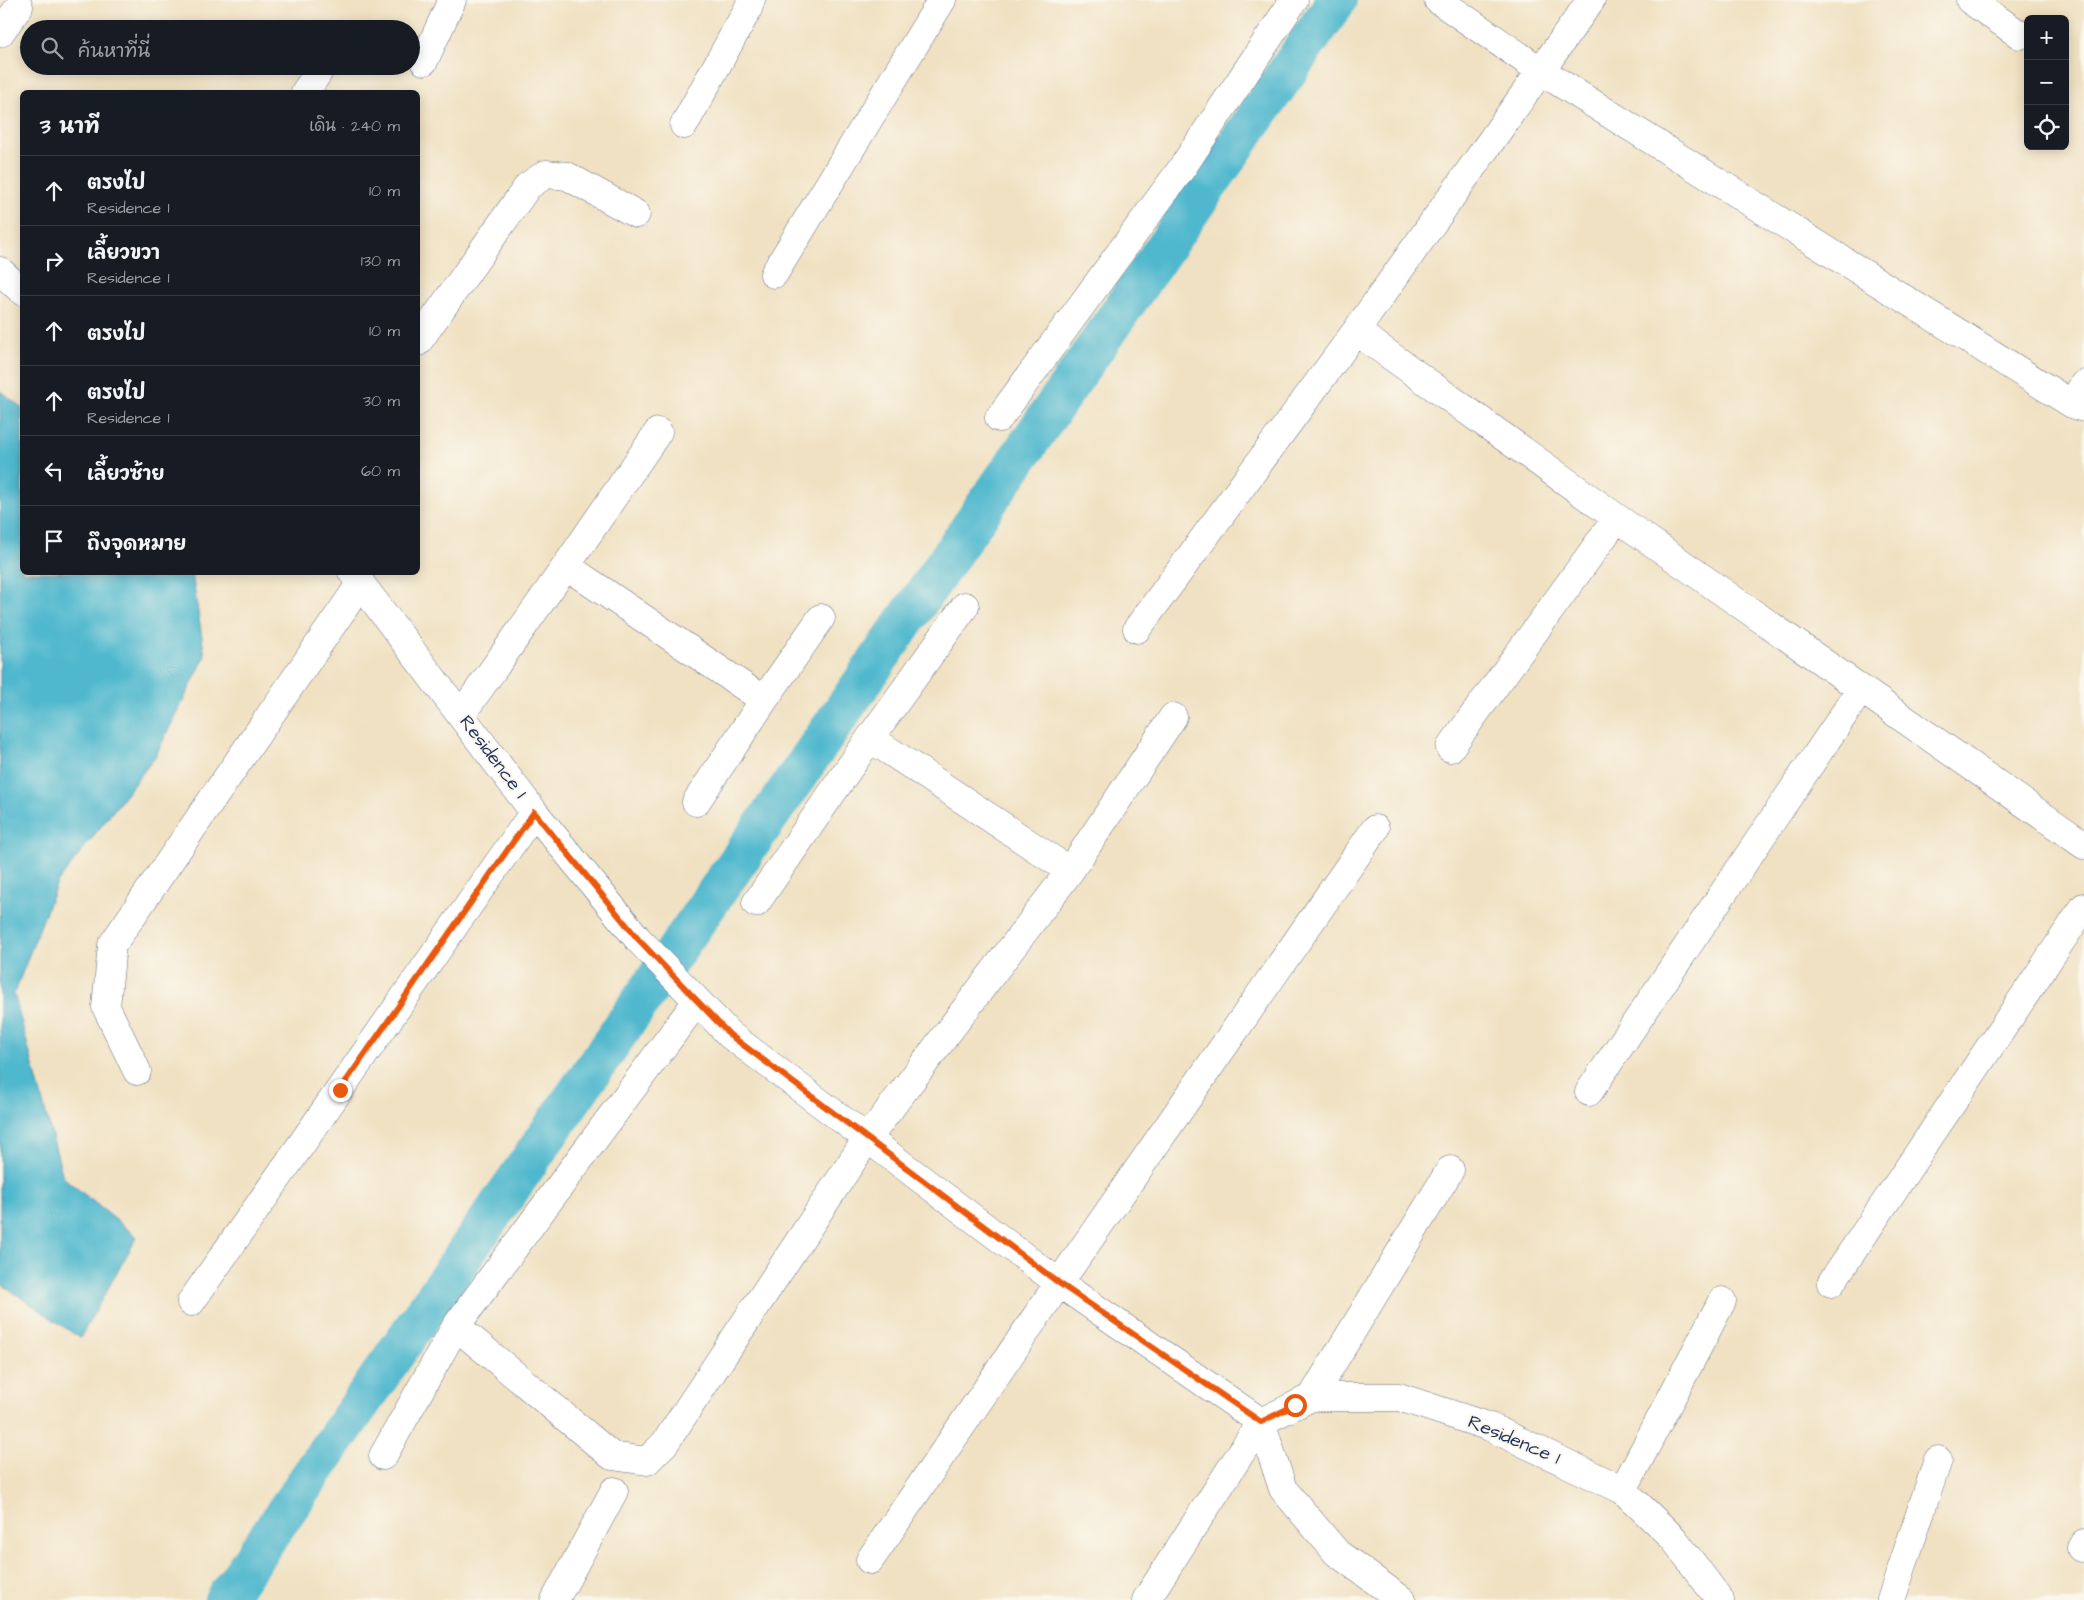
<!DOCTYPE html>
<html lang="th">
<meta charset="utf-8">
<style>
:root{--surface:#171b24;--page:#242831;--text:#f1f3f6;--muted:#9ea1a6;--line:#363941}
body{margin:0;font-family:"Architects Daughter","Playpen Sans Thai",sans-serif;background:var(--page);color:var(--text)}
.controls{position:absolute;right:15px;top:15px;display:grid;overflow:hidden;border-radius:8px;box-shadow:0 2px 12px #0003}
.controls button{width:45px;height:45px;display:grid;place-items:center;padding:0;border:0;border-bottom:1px solid var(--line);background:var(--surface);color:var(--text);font:25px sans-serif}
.stop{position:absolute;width:15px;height:15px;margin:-11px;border:4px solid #ea580c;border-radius:50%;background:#fff}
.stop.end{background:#ea580c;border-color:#fff;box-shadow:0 1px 5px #0008}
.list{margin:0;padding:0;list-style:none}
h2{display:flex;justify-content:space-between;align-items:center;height:65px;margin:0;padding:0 20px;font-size:21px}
h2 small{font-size:16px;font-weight:400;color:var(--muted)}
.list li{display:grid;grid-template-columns:32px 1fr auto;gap:15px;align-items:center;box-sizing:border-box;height:70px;padding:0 20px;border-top:1px solid var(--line)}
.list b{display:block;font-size:19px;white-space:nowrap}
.list p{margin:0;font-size:16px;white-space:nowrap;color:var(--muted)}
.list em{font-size:16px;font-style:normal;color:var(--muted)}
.icon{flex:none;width:28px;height:28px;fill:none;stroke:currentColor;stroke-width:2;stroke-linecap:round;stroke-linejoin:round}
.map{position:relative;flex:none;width:2084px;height:1600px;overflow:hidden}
.search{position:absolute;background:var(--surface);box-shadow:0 2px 12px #0003;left:20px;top:20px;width:400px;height:55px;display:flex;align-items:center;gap:12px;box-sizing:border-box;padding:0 18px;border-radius:28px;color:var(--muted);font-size:19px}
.panel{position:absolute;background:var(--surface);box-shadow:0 2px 12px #0003;left:20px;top:90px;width:400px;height:485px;border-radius:8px}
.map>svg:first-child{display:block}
.water{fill:#50b8ce;stroke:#367496}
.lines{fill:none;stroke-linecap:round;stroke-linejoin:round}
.canal{stroke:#50b8ce;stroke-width:40}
.minor-casing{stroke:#666d81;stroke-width:29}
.minor{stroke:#fff;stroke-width:28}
.route{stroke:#ea580c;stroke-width:6}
.labels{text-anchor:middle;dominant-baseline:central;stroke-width:4;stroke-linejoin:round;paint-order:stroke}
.street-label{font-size:19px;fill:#1b2f5e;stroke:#fbf7ec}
</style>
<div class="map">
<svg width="2084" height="1600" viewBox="0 0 2084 1600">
<rect width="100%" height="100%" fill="#fbf7ec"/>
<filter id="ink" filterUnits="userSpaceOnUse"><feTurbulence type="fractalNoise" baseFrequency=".02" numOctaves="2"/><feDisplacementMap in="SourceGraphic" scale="10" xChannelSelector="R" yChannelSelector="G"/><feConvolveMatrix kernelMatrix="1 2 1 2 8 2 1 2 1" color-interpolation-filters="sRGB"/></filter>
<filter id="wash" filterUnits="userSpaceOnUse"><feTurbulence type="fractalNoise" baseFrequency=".0096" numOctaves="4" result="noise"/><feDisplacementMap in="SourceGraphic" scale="20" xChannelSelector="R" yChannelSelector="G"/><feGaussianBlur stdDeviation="1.12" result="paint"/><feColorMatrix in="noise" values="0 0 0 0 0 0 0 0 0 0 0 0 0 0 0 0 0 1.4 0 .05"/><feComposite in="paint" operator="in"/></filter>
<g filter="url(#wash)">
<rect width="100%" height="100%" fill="#f0e1c2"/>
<path class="water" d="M0,391L22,408V572L192,573L205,657L155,757L57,883L14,994L63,1177L137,1237L80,1338L0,1283Z"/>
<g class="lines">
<path class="canal" d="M224,1600L1337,0"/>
</g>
</g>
<g filter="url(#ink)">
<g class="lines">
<g class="minor-casing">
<path id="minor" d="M1438,0L1541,71L2072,404L2084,408
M1970,0L2020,35
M0,33L19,7
M424,61L452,0
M305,92L318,73
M684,125L748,9L751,0
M0,271L22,291
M774,274L942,0
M1356,331L1617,518L2084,845
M418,342L528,186L546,174L567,176L636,214
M2072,404L2084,384
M999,418L1182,168L1294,0
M566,566L764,700L696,802
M352,572L534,812L638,939L730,1035L1059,1283L1261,1422L1283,1489L1337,1553L1402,1600
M965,606L870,738L1070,871
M1137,629L1356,331L1591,0
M764,700L821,618
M461,715L566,566L658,432
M1450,748L1617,518
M756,903L870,738
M137,1071L106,1007L112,945L361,583
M1589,1092L1861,689
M1831,1283L2084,907
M191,1302L534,812
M456,1326L612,1456L647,1461L665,1443L867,1139L1070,871L1173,717
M1312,1397L1450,1170
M1261,1422L1312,1397H1399L1490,1427L1623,1490L1674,1539L1720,1600
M383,1456L456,1326L697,1001
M1623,1490L1722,1301
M2081,1548L2084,1543
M870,1560L1059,1283L1375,829
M555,1600L614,1491
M1146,1600L1261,1422
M1891,1600L1938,1460"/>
</g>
<use href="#minor" class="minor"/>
</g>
</g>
<g class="lines" filter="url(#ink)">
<path class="route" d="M340,1090L534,812L638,939L730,1035L1059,1283L1261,1422L1295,1405"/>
</g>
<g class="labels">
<g class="street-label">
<text transform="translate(493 757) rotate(53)">Residence 1</text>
<text transform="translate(1514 1440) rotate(23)">Residence 1</text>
</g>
</g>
</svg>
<div class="controls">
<button>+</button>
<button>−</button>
<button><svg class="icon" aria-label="locate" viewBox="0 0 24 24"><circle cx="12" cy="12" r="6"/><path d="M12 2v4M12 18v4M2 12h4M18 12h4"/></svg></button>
</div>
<div class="stop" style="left:1295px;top:1405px"></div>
<div class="stop end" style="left:340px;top:1090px"></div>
<div class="search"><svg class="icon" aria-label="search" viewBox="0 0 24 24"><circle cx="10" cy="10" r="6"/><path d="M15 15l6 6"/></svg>ค้นหาที่นี่</div>
<section class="panel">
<h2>3 นาที<small>เดิน · 240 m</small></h2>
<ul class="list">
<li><svg class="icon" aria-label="ahead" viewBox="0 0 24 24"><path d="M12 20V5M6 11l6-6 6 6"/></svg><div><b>ตรงไป</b><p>Residence 1</p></div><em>10 m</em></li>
<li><svg class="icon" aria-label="right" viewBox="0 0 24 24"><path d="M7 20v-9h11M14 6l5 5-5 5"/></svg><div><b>เลี้ยวขวา</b><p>Residence 1</p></div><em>130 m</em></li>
<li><svg class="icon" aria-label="ahead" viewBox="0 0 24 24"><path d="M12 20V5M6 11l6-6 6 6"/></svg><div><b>ตรงไป</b></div><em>10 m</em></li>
<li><svg class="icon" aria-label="ahead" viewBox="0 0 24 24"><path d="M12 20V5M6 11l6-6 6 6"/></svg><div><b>ตรงไป</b><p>Residence 1</p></div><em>30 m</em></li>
<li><svg class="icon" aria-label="left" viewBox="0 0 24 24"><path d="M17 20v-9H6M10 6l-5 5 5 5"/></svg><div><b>เลี้ยวซ้าย</b></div><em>60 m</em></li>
<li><svg class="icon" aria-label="arrive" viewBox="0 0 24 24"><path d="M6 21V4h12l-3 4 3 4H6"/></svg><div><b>ถึงจุดหมาย</b></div></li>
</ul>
</section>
</div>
